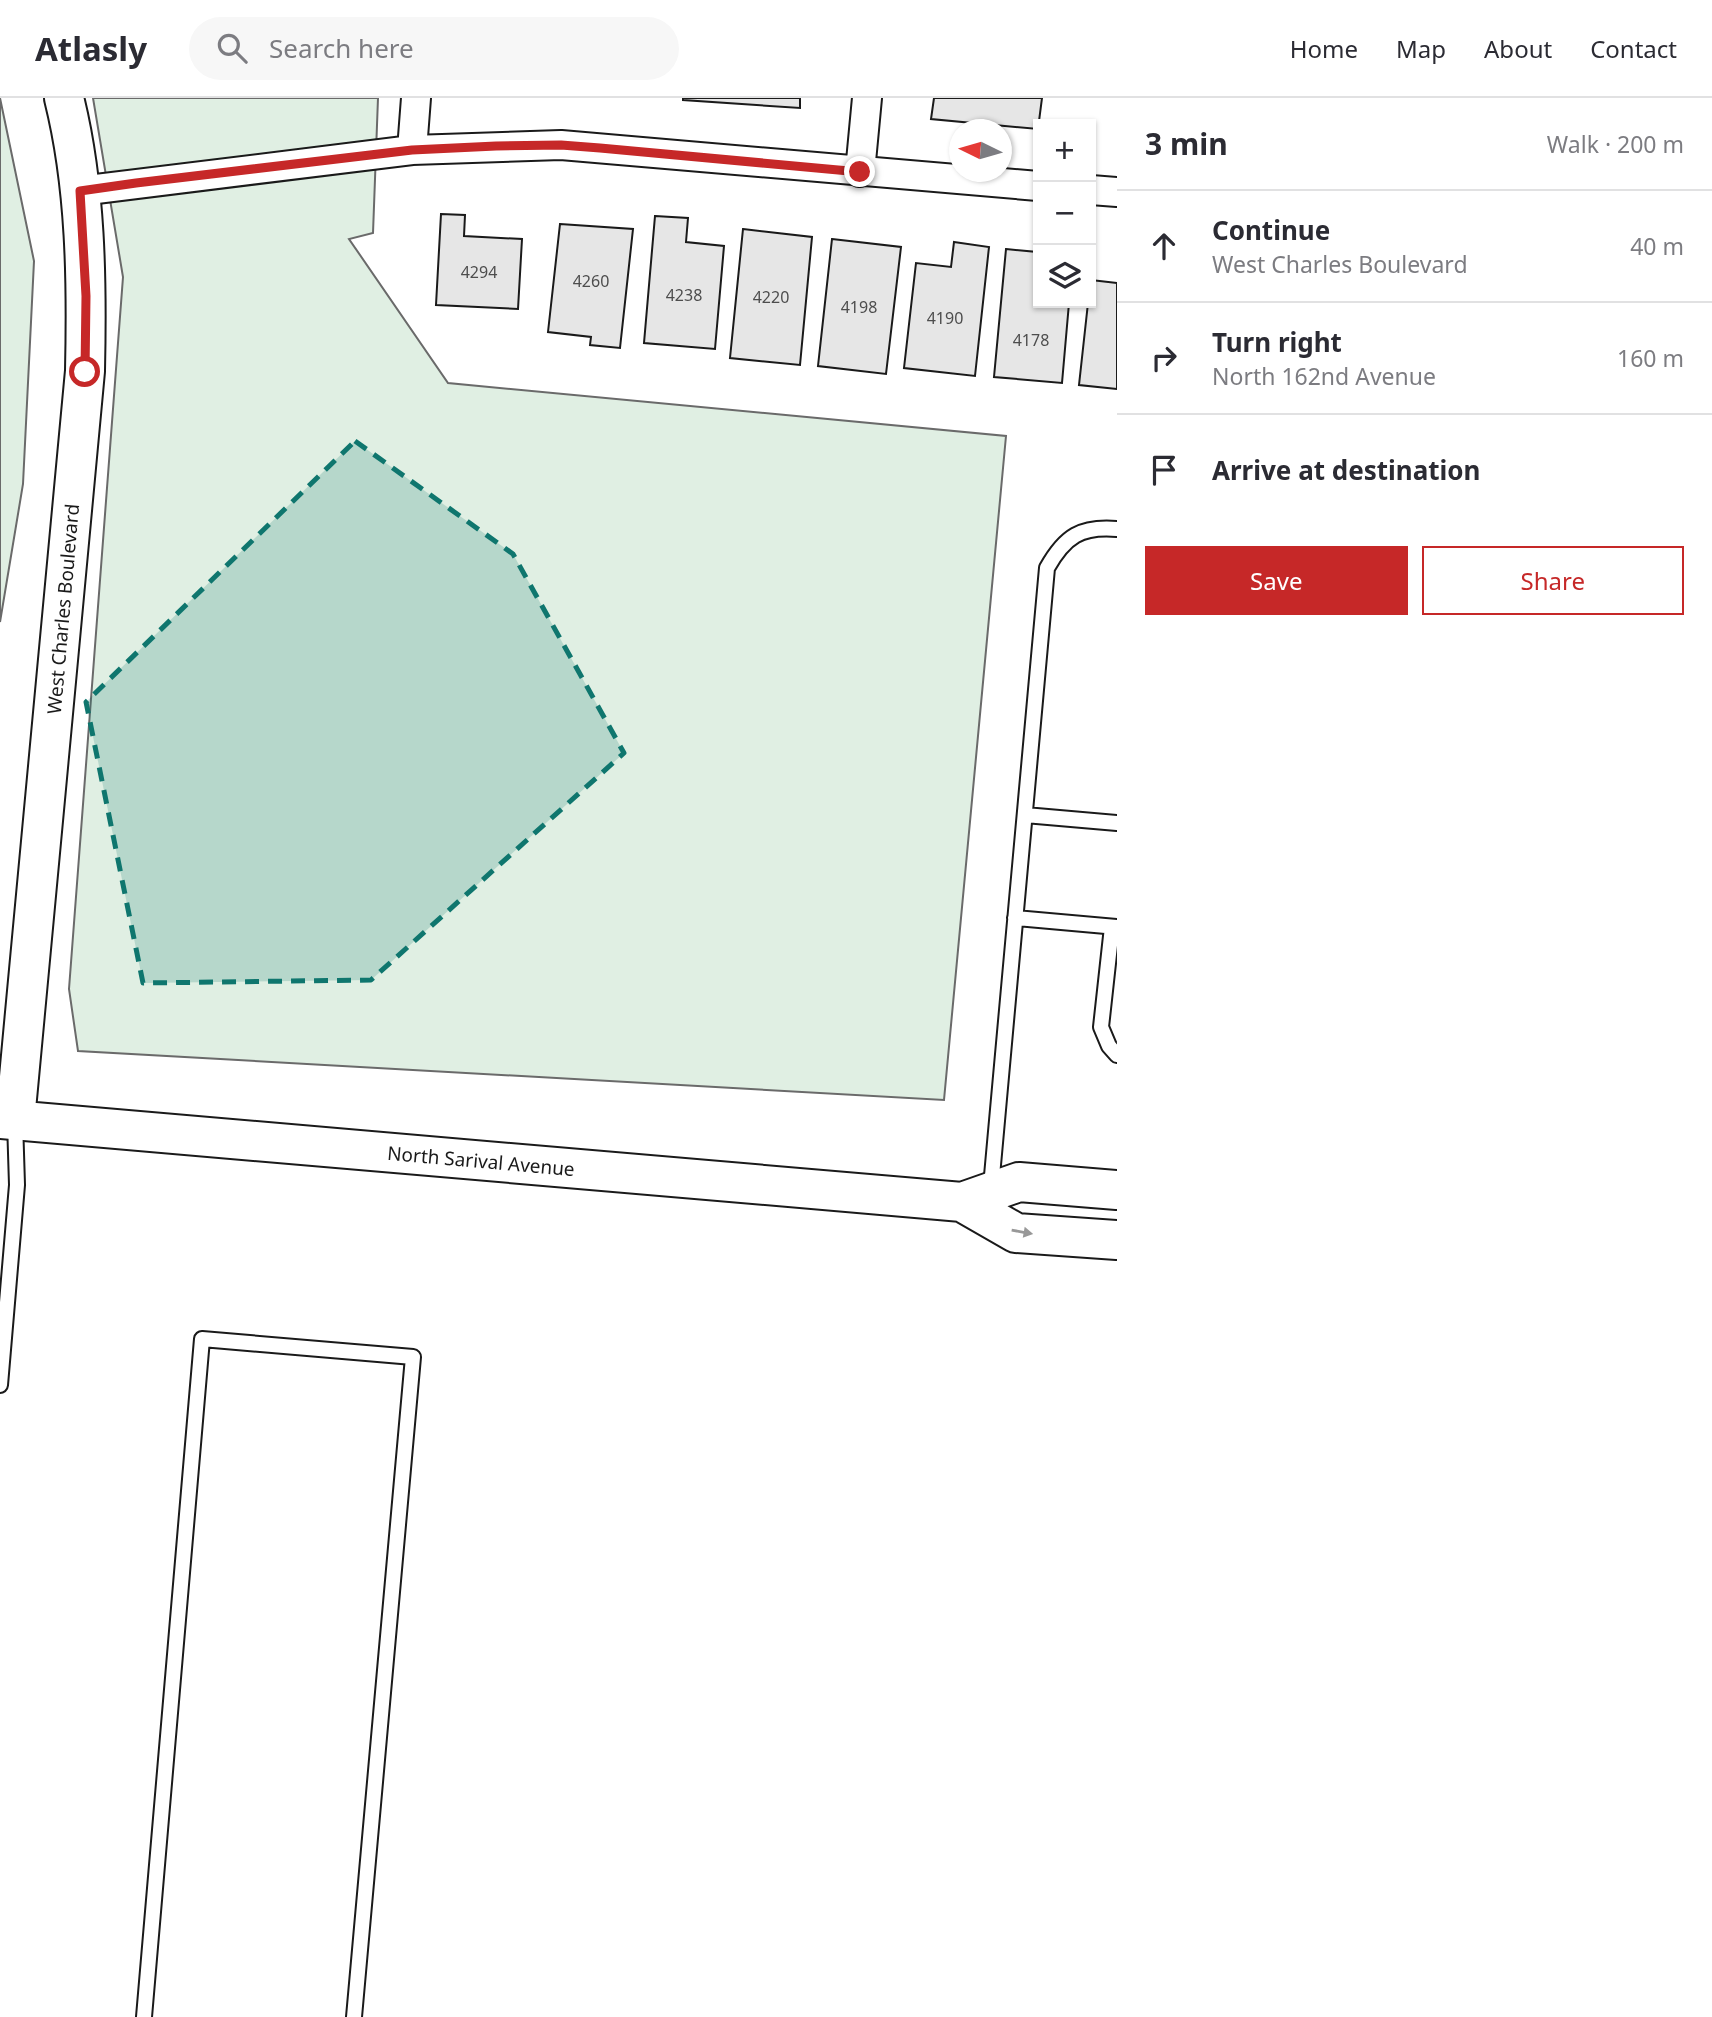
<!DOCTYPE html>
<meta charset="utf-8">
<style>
:root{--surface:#fff;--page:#f7f7f7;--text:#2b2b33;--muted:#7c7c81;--line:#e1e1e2;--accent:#c62828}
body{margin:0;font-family:"Noto Sans",sans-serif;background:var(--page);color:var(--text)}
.controls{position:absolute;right:21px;top:21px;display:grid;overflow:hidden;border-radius:0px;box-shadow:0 2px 5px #0004}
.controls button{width:63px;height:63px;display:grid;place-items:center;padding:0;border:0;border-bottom:2px solid var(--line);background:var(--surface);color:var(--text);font:35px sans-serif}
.compass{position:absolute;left:949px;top:21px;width:63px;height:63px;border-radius:50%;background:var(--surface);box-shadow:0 2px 5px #0004;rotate:275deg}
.stop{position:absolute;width:21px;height:21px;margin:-16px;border:5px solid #c62828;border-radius:50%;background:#fff}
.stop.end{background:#c62828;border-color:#fff;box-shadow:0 2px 7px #0008}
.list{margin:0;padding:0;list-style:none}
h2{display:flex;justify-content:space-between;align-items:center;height:91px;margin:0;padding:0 28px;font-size:30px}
h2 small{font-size:23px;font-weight:400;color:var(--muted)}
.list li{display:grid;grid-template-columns:46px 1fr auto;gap:21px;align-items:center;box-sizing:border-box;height:112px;padding:0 28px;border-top:2px solid var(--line)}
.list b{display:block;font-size:26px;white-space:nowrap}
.list p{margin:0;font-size:23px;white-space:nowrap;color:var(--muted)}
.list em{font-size:23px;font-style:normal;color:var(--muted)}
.actions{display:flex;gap:14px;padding:21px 28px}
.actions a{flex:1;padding:16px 0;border:2px solid var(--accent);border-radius:0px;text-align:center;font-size:24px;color:var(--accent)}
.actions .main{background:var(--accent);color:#fff}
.icon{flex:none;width:38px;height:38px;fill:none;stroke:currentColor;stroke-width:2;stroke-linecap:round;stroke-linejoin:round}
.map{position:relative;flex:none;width:1117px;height:1919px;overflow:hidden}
header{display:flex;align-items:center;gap:42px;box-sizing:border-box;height:98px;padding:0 35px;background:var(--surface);border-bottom:2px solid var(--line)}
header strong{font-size:33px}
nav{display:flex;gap:38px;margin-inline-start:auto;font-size:24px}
.search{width:490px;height:63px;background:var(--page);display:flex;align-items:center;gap:18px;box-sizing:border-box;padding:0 24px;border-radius:38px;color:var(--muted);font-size:26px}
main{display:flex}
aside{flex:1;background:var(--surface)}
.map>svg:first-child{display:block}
.green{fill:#e0efe3;stroke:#6a6a6a;stroke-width:2}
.building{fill:#e6e6e6;stroke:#1a1a1a;stroke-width:2}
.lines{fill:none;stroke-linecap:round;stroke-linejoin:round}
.lane-casing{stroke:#1a1a1a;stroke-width:18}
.street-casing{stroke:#1a1a1a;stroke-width:32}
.secondary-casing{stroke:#1a1a1a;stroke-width:42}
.lane{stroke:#fff;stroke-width:14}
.street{stroke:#fff;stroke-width:28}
.secondary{stroke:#fff;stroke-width:38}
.oneway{fill:#989898}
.route{stroke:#c62828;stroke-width:9}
.marked{fill:#0f766e;fill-opacity:0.2;stroke:#0f766e;stroke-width:5;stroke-dasharray:14 9;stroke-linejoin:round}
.labels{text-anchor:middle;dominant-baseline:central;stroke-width:5;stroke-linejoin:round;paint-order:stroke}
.number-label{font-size:16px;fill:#4d4d4d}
.street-label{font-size:19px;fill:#1a1a1a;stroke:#fff}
</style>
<header>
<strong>Atlasly</strong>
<div class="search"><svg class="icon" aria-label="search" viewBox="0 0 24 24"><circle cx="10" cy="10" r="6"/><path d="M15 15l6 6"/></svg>Search here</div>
<nav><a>Home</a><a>Map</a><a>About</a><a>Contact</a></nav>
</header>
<main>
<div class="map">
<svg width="1117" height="1919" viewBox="0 0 1117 1919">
<rect width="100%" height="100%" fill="#fff"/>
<path class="green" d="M0,0L34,163L23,386L0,524Z
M93,0H378L373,135L349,141L448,285L1006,338L944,1002L78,953L69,891L123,179Z"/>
<path class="building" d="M683,0H800V10L683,2Z
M934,0H1042L1038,31L931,21Z
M441,116L465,117L464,138L522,141L518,211L436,207Z
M655,118L688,120L686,144L724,148L715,251L644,245Z
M560,126L633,131L620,250L590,247L591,239L548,234Z
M743,131L812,139L800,267L730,260Z
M832,141L901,149L886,276L818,268Z
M954,144L989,149L975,278L904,270L916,165L951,169Z
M1006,151L1037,154L1035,179L1038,180V205H1069L1062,285L994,279Z
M1091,182L1117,185V291L1079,287L1088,205H1091Z"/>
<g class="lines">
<g class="lane-casing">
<path id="lane" d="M1025,717L1117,725
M1015,820L1117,829
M1112,829L1101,929L1109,948L1117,957
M991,1089L1047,470C1065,438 1081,428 1117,431
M0,1287L17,1087L15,1023
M144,1919L202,1241L413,1259L354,1919"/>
</g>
<g class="street-casing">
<path id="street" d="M412,52L416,0
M860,74L867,0
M1091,92L1117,94
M80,93L412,52L561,47L1038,88"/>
</g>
<g class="secondary-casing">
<path id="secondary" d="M0,1021L962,1104L1019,1084L1117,1092
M15,1022L85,273C87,183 86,88 64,0
M962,1104L1016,1135L1117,1142"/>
</g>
<use href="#lane" class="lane"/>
<use href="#street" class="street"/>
<use href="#secondary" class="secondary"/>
</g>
<defs><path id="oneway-solid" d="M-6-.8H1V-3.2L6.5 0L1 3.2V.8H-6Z" transform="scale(1.75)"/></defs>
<use class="oneway" href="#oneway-solid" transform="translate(1022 1134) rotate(10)"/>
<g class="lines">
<path class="route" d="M85,274L86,198L80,93L136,85L412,52L496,48L561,47L600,50L860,74"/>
</g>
<path class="marked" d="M355,343L513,456L624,655L371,882L143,885L86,604Z"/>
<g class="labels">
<g class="number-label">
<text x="479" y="174">4294</text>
<text x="591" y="183">4260</text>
<text x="684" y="197">4238</text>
<text x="771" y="199">4220</text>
<text x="859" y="209">4198</text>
<text x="945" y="220">4190</text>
<text x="1031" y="242">4178</text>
</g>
<g class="street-label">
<text transform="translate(63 511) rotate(-85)">West Charles Boulevard</text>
<text transform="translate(481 1063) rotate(5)">North Sarival Avenue</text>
</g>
</g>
</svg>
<div class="controls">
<button>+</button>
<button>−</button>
<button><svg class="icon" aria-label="layers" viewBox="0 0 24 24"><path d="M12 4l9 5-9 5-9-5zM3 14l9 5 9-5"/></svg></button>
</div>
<svg class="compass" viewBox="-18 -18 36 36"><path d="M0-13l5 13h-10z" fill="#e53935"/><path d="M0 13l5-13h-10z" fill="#7c7c81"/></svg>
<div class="stop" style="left:85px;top:274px"></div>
<div class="stop end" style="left:860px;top:74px"></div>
</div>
<aside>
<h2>3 min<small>Walk · 200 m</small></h2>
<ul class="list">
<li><svg class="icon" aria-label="ahead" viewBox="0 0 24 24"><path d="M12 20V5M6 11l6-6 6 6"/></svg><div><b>Continue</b><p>West Charles Boulevard</p></div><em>40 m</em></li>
<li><svg class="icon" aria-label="right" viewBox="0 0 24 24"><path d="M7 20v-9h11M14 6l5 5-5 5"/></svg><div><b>Turn right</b><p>North 162nd Avenue</p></div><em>160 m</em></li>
<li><svg class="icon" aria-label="arrive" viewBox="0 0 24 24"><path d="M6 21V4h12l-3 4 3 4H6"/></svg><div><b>Arrive at destination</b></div></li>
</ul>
<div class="actions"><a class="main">Save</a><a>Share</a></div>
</aside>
</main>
